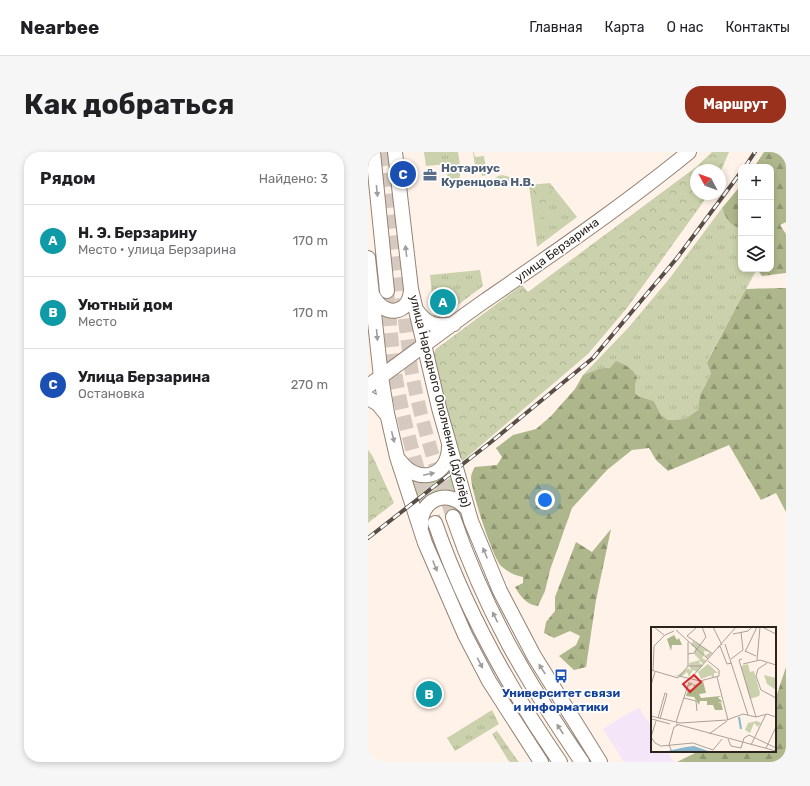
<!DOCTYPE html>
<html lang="ru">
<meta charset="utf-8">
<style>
:root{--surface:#fff;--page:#f6f6f6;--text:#202124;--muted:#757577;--line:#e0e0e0;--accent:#9a311c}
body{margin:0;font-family:Rubik,sans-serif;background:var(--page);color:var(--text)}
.controls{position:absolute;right:12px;top:12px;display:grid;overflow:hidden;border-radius:8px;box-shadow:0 2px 6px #0003}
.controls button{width:36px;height:36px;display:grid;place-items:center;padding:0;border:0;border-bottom:1px solid var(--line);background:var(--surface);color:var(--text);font:20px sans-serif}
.compass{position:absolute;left:322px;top:12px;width:36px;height:36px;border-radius:50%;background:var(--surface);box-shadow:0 2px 6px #0003;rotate:311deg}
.you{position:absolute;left:177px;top:348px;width:14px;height:14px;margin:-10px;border:3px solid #fff;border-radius:50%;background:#1a73e8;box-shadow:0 0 0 6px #1a73e833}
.badge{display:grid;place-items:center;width:26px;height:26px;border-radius:50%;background:var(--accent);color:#fff;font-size:13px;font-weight:700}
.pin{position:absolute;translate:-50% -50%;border:2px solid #fff;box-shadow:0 1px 4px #0006}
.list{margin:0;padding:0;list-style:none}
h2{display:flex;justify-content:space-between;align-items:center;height:52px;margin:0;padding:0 16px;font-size:17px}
h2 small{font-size:13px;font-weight:400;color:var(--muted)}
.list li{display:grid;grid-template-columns:26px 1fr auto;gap:12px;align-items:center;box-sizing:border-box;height:72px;padding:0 16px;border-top:1px solid var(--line)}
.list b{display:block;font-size:15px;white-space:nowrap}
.list p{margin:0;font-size:13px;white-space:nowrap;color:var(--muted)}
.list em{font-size:13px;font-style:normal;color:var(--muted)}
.icon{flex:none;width:22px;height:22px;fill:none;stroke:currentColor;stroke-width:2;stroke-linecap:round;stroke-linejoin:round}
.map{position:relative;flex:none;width:418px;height:610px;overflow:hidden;border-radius:16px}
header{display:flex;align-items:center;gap:24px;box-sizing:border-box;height:56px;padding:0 20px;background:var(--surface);border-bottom:1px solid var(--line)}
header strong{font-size:19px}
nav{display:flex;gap:22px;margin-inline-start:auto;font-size:14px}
.intro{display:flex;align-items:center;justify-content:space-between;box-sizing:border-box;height:96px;padding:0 24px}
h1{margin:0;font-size:28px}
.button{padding:10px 18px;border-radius:16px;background:var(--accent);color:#fff;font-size:14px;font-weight:700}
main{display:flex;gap:24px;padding:0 24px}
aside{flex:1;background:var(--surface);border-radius:16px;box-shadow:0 2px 6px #0003}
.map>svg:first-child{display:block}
.education{fill:#f5e5f8}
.grass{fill:url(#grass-tufts)}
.forest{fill:url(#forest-firs)}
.park{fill:url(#park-crowns)}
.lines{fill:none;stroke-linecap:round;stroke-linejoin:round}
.secondary-tunnel{stroke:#d5c9c0;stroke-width:14;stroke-dasharray:14 7;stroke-linecap:butt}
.secondary-casing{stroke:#948375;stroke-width:16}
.secondary{stroke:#fff;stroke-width:14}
.rail-casing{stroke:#574e48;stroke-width:4}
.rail{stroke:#fff;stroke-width:2.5;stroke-dasharray:8;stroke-linecap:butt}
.oneway{fill:#a09c9a}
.labels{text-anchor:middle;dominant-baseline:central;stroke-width:3.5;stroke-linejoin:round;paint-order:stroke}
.service-label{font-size:12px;font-weight:bold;fill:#4e5e75;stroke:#fff;text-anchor:start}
.street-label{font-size:12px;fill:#2b231e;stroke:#fff}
.transit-label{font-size:12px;font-weight:bold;fill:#164399;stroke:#fff}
.inset-river{fill:none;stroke:#89b5ce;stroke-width:2}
.inset-road{fill:none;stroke:#aaa098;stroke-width:1}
.view{fill:#d62828;fill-opacity:0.15;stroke:#d62828;stroke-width:2}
.inset-edge{fill:none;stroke:#2b231e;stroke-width:2}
</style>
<header>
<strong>Nearbee</strong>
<nav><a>Главная</a><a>Карта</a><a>О нас</a><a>Контакты</a></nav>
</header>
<div class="intro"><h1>Как добраться</h1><a class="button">Маршрут</a></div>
<main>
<aside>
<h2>Рядом<small>Найдено: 3</small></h2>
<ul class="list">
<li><span class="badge" style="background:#0f9aa8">A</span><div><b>Н. Э. Берзарину</b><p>Место · улица Берзарина</p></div><em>170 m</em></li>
<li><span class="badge" style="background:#0f9aa8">B</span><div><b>Уютный дом</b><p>Место</p></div><em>170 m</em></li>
<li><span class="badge" style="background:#1a4fb4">C</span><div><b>Улица Берзарина</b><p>Остановка</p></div><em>270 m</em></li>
</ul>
</aside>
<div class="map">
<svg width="418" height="610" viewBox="0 0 418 610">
<defs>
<pattern id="grass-tufts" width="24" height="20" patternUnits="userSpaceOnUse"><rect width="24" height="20" fill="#cad1ac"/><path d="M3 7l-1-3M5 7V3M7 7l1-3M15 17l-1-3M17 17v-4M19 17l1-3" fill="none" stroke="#aeb394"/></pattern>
<pattern id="forest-firs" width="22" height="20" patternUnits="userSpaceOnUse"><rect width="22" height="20" fill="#aeb68b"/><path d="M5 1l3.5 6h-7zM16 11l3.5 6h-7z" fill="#8e9471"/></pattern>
<pattern id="park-crowns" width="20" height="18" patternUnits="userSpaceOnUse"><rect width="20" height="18" fill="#cad1ac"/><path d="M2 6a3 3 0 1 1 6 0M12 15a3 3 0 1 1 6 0" fill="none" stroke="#aeb394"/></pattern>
</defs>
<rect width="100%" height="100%" fill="#fff3e9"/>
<path class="education" d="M271,556L284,575V599H299L306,610H256L235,577L252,566Z"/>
<path class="grass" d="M56,0H90L93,19L91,28L80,29L78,12L58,14Z
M105,0H106L107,5L116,4L119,23L114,24L112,18L107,14Z
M134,23L151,27L152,32L126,34L125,28L130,24Z
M182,31L209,65L169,95L161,33Z
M354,56C358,66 361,74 373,76V117H389L339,209L343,222L332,243L330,258L317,267L300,268L293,263L286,249L270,244L267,241V233L269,226L242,216L230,217L215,223L260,176L301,127Z
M112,118L115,134L78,162L77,152H83L82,146L71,147V152H74L76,165L66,166L62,123Z
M80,314L82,320L47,346L42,324Z
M83,325L87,341L51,356L49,351Z
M124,558L131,572L87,599L79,586Z
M129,579L150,609L151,610H142L140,608L124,582Z"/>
<path class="forest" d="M396,0H418V70L412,73L418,82V121L394,124L389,117H403V15H386Z
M373,33V76C361,74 358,66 354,56Z
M418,136V360L408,341L393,348L361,293L300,319L288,308L281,296L264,298L239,318L204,356L182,418L177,439L170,454C159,453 152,444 147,435L155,431V425C146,423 140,420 133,414C124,404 104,341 103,326C103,322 105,318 107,315L129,313L134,305L128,296L145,283L168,277L183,264L207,237L215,223L230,217L242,216L248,209C257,213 266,217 269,226L267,233V241L270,244L286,249L293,263L300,268L317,267L330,258L332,243L343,222L339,210L378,137Z
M243,377L228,448L218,515L206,518L191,504L208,493L212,484L202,479L186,486L176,481L178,470L187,459V445L208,390L224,400Z
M418,515V610H309L331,599H407V548Z"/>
<path class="park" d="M344,0H361L352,21V18H328V42H341L259,156L220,202L91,312L65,203L68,197L154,133L160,140L328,15Z
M182,34L184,41L177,43L180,66L169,67L165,36Z
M0,298L4,303L26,351L0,371Z"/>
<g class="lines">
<path class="secondary-tunnel" d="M16,0L43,216C52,267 68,316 85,365
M19,139C23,174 24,209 31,243C40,287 53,329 67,371"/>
<g class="secondary-casing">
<path id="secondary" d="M5,0L19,139
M27,0L43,137L71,256L103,369L132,439L166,504L232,610
M0,106L13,225L19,261L29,305L57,391L97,483L121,529L173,610
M5,144C16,166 42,163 43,137
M49,159C60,174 69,175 86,172
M0,234C39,206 78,176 118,148C186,101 256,53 321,0
M0,246L10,252L19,263
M32,309C49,333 81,326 81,294
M85,365C100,409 119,452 141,493C163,533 188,572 214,610
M67,371C97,457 140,535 192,610
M53,375C51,346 82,335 100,358"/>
</g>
<use href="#secondary" class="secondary"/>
<g class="rail-casing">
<path id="rail" d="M377,15L387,0
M0,386L123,290L225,206L309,106L373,20"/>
</g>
<use href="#rail" class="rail"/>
</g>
<defs><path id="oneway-solid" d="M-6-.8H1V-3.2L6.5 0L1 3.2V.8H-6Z"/></defs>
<g class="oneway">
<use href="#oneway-solid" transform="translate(9 39) rotate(84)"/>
<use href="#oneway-solid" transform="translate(38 99) rotate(-97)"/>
<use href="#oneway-solid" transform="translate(9 183) rotate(85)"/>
<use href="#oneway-solid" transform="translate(25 285) rotate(76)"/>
<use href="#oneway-solid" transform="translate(61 322) rotate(-12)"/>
<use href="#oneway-solid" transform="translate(117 401) rotate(-112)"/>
<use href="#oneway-solid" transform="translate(67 414) rotate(68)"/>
<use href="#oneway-solid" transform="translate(127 465) rotate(-116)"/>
<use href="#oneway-solid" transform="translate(112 511) rotate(62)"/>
<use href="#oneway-solid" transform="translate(174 517) rotate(-123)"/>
<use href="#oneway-solid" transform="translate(192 577) rotate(-123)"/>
</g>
<defs>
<g id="office-bare" transform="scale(1.08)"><path d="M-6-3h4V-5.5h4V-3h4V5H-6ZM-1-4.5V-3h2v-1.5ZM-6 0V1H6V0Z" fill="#5c6f8a" stroke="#fff" stroke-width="2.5" paint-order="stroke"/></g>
<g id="bus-bare" transform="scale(1.08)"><path d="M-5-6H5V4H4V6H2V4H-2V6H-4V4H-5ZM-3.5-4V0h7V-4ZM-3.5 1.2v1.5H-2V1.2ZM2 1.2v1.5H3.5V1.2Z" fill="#1a4fb4" stroke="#fff" stroke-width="2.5" paint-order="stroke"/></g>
</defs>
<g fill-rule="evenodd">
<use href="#office-bare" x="62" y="23"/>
<use href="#bus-bare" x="193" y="524"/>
</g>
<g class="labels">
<g class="service-label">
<text x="73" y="16">Нотариус<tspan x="73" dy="14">Куренцова Н.В.</tspan></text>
</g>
<g class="street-label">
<text transform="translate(189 98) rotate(-36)">улица Берзарина</text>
<text transform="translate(72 249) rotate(76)">улица Народного Ополчения (дублёр)</text>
</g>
<g class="transit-label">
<text x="193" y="541">Университет связи<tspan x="193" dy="14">и информатики</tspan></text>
</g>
</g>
<g transform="translate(283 475)">
<rect width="125" height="125" fill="#fff3e9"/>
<path d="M42,14L57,23L61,27L60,26V28L57,31L54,29L59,25L53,24V27L55,26L51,31L55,33L52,37L49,34L48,36L52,38L46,45L42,43L38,50L36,45L30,50L23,48H27L37,41L40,44L38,36L49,33L43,27L44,21L40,18ZM57,37L67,46H63V50H60L61,48L50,52L47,45ZM106,94L110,96L107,100L103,96L99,106L94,103L97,96Z" fill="#cad1ac"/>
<path d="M23,8L26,13L28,11L31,18H21L20,24L16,12ZM52,54L55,66L48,67L50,71L70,69L67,71L70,73L72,78L71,75L66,76H70L72,83H64L62,78H56V74H49L48,78L43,70L35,69L37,63L43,61L42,57L37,60L39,55L44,58Z" fill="#aeb68b"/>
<path d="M97,37L99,45L103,44L109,66L108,69L99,72L90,39ZM113,48L125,51V63L116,57Z" fill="#cad1ac"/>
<path d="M43,119L60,125H12L35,120Z" fill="#89b5ce"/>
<path class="inset-river" d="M88,90L90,102"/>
<path class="inset-road" d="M3,0L13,8M62,0L71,18M111,0L125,7M25,3L57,32M90,5L92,23M82,7L97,4L101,0M36,9L62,27M36,9L46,0M74,17L97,88M67,21L69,19L76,37L81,36M94,24L105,29M94,25L106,0M37,27L43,26L55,10L51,0M80,32L92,23M91,32L88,33L105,90M106,33L109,0M116,36L107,42L105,49L110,63L125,71M92,37L109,33L125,38M37,39H51M0,43L27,51L37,39V15M2,44L3,19L14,8L23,4M28,49L49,54L68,49V43L57,34M41,50L85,0M66,50L77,93M0,58L4,45M33,71L45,74L46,84M0,89L29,96L76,93L92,87L105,90L116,87L125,90M7,91L14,66L16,67L9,92M1,92L19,97M25,95L38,55M25,97L125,124M58,107L76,94M0,110L4,116L10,119L42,116L62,123L71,112M0,110L5,94M77,112L80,119L90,121M100,118L115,87M90,121L93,111L98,108L125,121M115,121L125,100M21,125L18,118L23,100L27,98"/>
<path class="view" d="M43,48L50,55L39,65L32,57Z"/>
<rect width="125" height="125" class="inset-edge"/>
</g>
</svg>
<div class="controls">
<button>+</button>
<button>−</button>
<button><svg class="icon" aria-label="layers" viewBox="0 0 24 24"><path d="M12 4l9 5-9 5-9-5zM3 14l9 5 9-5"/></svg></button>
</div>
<svg class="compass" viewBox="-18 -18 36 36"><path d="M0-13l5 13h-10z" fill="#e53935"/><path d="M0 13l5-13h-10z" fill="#757577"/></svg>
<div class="you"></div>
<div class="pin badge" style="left:75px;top:150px;background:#0f9aa8">A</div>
<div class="pin badge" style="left:61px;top:542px;background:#0f9aa8">B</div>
<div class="pin badge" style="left:35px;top:22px;background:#1a4fb4">C</div>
</div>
</main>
